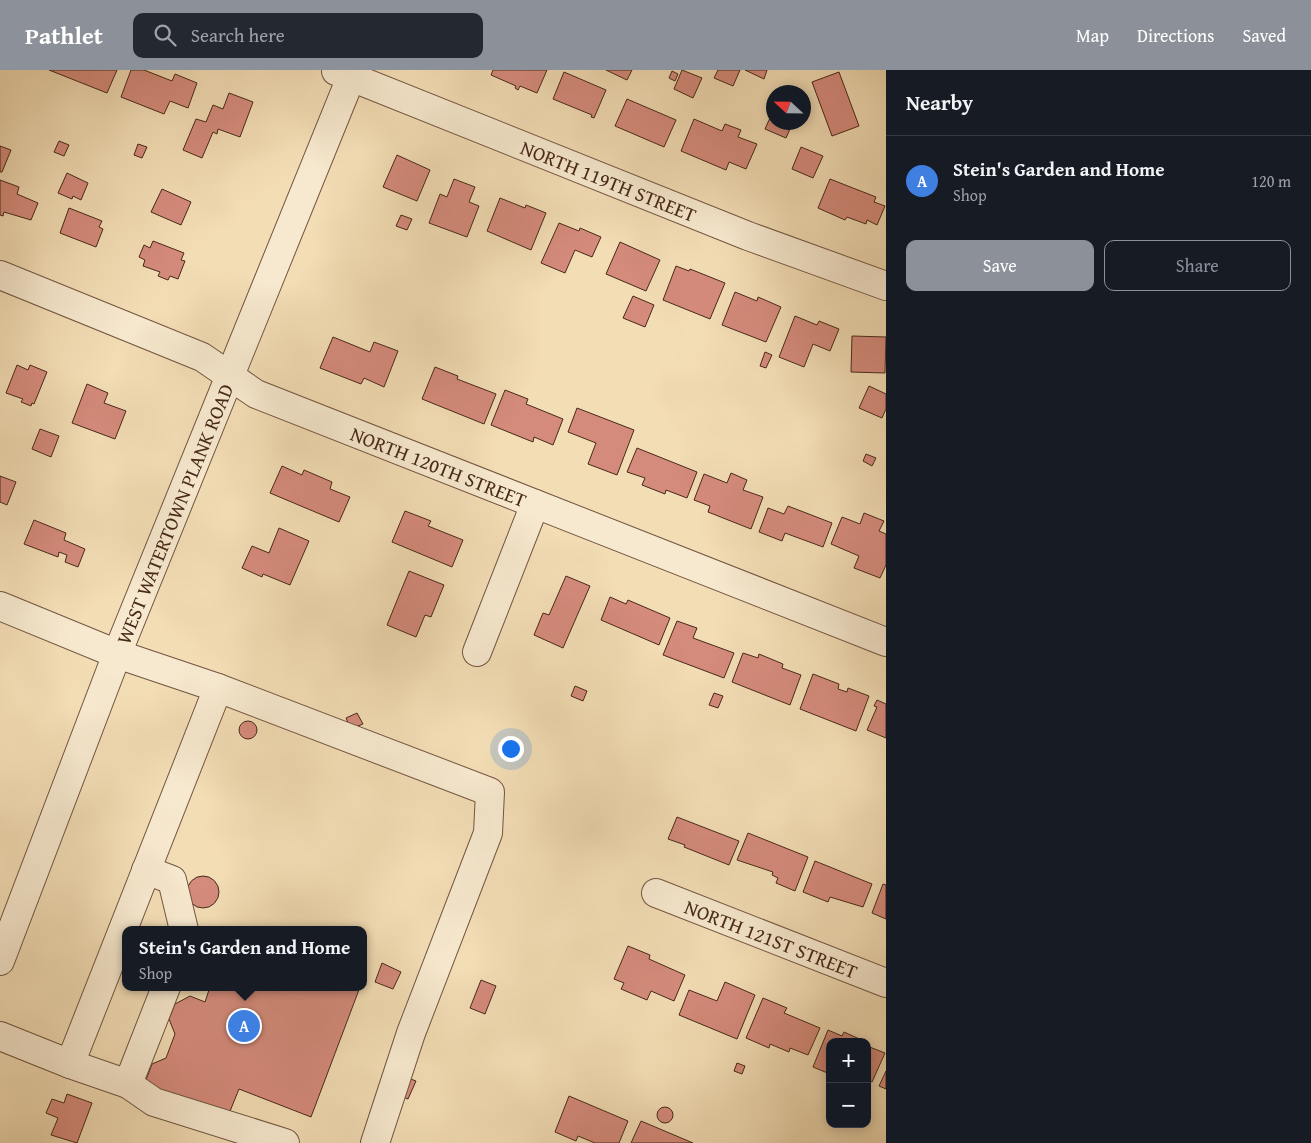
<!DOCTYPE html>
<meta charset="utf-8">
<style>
:root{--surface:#171b24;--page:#242831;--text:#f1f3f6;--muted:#9ea1a6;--line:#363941;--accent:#8c9099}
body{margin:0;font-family:"Gentium Book Plus",serif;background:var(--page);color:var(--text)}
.controls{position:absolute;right:15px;bottom:15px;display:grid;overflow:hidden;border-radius:10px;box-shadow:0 2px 12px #0003}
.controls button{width:45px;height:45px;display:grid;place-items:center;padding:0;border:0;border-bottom:1px solid var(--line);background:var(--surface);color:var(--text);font:25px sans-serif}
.compass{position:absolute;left:766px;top:15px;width:45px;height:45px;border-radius:50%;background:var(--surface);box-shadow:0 2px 12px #0003;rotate:292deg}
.you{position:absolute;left:510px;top:678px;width:18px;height:18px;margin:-12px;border:4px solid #fff;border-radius:50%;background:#1a73e8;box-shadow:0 0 0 8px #1a73e833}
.badge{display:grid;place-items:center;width:32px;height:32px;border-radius:50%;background:var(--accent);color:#fff;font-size:16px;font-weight:700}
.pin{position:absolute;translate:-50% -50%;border:2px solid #fff;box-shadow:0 1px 5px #0006}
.popup{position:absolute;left:122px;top:856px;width:245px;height:65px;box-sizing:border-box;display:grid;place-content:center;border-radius:10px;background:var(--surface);filter:drop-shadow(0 1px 4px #0005);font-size:16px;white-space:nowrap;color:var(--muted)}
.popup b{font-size:19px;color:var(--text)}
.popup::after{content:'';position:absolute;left:50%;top:100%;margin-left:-10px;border:10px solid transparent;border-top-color:var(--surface)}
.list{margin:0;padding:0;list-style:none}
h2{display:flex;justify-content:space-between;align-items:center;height:65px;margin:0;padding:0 20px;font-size:21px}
h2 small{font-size:16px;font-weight:400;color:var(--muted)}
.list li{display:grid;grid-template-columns:32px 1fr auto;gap:15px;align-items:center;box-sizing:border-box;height:90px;padding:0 20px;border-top:1px solid var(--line)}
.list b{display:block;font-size:19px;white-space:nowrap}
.list p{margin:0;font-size:16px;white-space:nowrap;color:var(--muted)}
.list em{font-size:16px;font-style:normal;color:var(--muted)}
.actions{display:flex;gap:10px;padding:15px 20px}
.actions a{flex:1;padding:11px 0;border:1px solid var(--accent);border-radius:10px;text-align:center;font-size:18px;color:var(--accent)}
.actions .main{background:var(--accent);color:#fff}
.icon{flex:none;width:28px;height:28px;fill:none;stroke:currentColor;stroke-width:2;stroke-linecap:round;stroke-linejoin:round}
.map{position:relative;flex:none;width:886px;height:1073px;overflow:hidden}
header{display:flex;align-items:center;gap:30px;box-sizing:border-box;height:70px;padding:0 25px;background:var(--accent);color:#fff}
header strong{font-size:24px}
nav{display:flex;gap:28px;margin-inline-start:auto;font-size:18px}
.search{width:350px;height:45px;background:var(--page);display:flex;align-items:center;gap:12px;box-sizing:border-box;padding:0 18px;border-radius:10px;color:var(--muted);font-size:19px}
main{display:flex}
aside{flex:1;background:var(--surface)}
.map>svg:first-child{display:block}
.building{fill:#d58b7c;stroke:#472819}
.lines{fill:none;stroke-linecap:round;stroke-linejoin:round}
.minor-casing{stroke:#725540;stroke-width:30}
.minor{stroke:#f7e9cf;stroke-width:28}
.labels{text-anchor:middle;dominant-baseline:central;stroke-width:4;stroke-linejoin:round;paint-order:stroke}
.street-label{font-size:20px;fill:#472819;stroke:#f7e9cf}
</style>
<header>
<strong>Pathlet</strong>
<div class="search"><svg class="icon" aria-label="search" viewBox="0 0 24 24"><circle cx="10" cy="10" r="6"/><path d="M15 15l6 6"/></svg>Search here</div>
<nav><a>Map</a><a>Directions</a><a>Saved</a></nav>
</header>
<main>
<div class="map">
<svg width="886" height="1073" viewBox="0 0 886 1073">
<rect width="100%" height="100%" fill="#f3ddb5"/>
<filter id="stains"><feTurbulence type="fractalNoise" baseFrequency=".004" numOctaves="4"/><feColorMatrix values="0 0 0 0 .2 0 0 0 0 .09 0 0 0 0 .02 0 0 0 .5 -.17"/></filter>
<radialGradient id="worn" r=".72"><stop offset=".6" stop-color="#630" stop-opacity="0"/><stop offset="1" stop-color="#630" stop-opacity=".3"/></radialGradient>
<path class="building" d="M49,0H117L107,23Z
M131,0H144L172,11L175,4L197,13L188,38L170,31L164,44L121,27Z
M493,0H547L537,23L520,16L518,20L515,18L516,16L491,5Z
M606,0H632L627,10Z
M682,0L702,8L693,28L674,19Z
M718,0H740L733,16L714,8Z
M745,0H767L764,9Z
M672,1L678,4L675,11L669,8Z
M564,2L606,20L594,48L591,47L592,45L553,29Z
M839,2L859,56L832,66L812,12Z
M229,23L253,32L240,67L218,59L217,64L213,62L202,88L183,80L196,49L206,52L213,35L223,39Z
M627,29L676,50L664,77L615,56Z
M774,39V52H793L786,68L765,59Z
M694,49L722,61L725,54L741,60L738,67L757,74L746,99L729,92L726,100L681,81Z
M59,71L69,75L64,86L54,82Z
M138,74L147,77L142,88L134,85Z
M0,76L11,80L2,102H0Z
M801,77L823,86L813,108L792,99Z
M397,85L430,100L417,131L383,117Z
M67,103L88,113L81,130L73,126L72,129L58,123Z
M454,109L475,117L469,132L479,136L467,167L429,153L440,124L447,127Z
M830,109L876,127L874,132L885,136L877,155L867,150L866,154L847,147L845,150L818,138Z
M0,110L19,117L17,124L38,133L31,150L4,142L3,146L0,145Z
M162,119L191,132L181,155L151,142Z
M500,128L525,138L526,135L546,143L531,180L487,161Z
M69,138L102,151L99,157L103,159L96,177L60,163Z
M401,145L412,149L407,160L396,156Z
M559,153L579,161L580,158L601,167L592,187L575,180L565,203L541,193Z
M153,171L184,183L181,190L185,191L178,209L170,206L168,210L158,206L160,202L143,196L145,190L139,187L144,175L150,178Z
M620,172L660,190L646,221L606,204Z
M676,196L689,201L690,199L725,213L710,249L663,230Z
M735,222L757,231L758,227L781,237L766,272L722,255Z
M633,226L654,235L645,257L623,248Z
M795,246L817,255L819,251L839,259L830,281L813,274L804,297L779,287Z
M852,266L886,267L885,303L851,302Z
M333,267L370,282L374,272L398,281L384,317L364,308L361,314L320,298Z
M765,282L772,285L766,298L760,296Z
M17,295L28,300L30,295L47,302L34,334L32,333L31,336L21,332L23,329L6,323Z
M435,297L458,306L457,309L496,324L484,354L422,329Z
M87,314L108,323L104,333L126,341L115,369L72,353Z
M869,316L886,324V339L882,348L859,338Z
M505,320L528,329L526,334L563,349L553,375L534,367L533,372L491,355Z
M577,338L634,360L617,405L588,394L596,373L568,362Z
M40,359L59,366L51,387L32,379Z
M637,378L697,402L687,428L666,420L665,424L642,415L645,408L627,402Z
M866,384L876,388L872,396L863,391Z
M282,396L302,405L304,400L332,412L330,419L350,427L339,452L270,423Z
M731,403L747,410L743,420L763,427L751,459L708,442L710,436L694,430L704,404L727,413Z
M0,406L16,412L7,435L0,432Z
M788,436L832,453L823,477L785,463L782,471L759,462L768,438L784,444Z
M405,441L431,451L428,456L463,470L452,497L392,472Z
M864,443L884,451L879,461L886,464V495L880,508L854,498L859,486L831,474L842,447L860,454Z
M34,450L66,463L64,470L85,479L78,497L65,492L67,485L59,482L58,487L24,474Z
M279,458L309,471L290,515L263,504L262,507L242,498L252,476L269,483Z
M409,501L444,515L431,547L425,545L416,567L387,555Z
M566,506L590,516L563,578L534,565L543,543L549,545Z
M610,527L626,534L628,530L670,548L659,575L601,550Z
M677,551L697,558L693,568L734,583L724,608L663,585Z
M743,583L758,588L759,584L783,594L782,598L801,605L790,635L732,612Z
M813,604L839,614L838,619L847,622L848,618L869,626L856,661L800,639Z
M575,616L587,621L583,631L571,626Z
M714,623L723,626L718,638L709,635Z
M877,630L886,634V668L867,660L877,637L874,636Z
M357,643L363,654L351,659L346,648Z
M239 660a9 9 0 1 1 18 0a9 9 0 1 1-18 0Z
M677,747L739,771L729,795L684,777L685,775L668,769Z
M748,763L808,787L795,821L776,813L778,808L772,805L773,802L737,790Z
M815,791L872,814L863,837L830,827L828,832L803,822Z
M187 822a16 16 0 1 1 32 0a16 16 0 1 1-32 0Z
M883,814L886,815V849L872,843Z
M628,876L650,885L649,889L685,905L674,931L651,921L647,930L621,919L624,913L614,909Z
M382,893L401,902L393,919L375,912Z
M481,910L496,916L485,944L470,938Z
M725,912L755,925L737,969L679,945L689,920L717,931Z
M210,917H360L311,1047L239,1019L226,1051L153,1024L146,1010L152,994L166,988L175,964L169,949L175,934L190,926L205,932Z
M763,928L787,938L784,943L820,958L808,985L790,978L789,982L770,974L769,978L746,968Z
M828,960L842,966L844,962L866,972H830V1004L813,997Z
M867,976L885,983L872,1012L867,1009Z
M737,993L745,996L742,1004L734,1001Z
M886,1001V1019L879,1016Z
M408,1008L416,1011L408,1029L400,1026Z
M67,1024L92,1033L77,1073L51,1065L58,1048L46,1043L52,1029L64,1033Z
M569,1026L628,1051L619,1073H595L578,1066L576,1071L555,1062Z
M657 1045a8 8 0 1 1 16 0a8 8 0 1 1-16 0Z
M641,1051L693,1073H631Z"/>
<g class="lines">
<g class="minor-casing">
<g id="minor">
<path id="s1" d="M336,1L748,166L886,216"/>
<path id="s2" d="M0,205L202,287L256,324L886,572"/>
<path d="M0,536L117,584L218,618L70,994L0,966"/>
<path d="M477,582L535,434"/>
<path d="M218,618L490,722L488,763L411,963L375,1073"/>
<path d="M146,800L172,810L184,860"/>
<path id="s3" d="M656,823L886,913"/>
<path id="s4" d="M0,891L117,584L354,0"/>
<path d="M70,994L128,1014L166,917"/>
<path d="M128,1014L154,1032L285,1073"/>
</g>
</g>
<use href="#minor" class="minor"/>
</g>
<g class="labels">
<g class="street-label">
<text stroke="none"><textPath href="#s1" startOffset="294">NORTH 119TH STREET</textPath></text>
<text stroke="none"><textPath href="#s2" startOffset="480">NORTH 120TH STREET</textPath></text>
<text stroke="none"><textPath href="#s4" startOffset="480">WEST WATERTOWN PLANK ROAD</textPath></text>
<text stroke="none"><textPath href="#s3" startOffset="124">NORTH 121ST STREET</textPath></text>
</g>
</g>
<rect width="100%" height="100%" filter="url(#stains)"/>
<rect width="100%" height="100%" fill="url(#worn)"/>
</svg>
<div class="controls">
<button>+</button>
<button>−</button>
</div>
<svg class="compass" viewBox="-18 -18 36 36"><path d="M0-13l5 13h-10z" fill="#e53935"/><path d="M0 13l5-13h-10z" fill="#9ea1a6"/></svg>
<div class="you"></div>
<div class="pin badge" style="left:244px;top:956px;background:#3f7fe0">A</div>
<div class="popup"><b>Stein's Garden and Home</b>Shop</div>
</div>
<aside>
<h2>Nearby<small></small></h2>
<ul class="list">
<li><span class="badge" style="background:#3f7fe0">A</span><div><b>Stein's Garden and Home</b><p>Shop</p></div><em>120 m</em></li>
</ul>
<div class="actions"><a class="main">Save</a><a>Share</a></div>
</aside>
</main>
